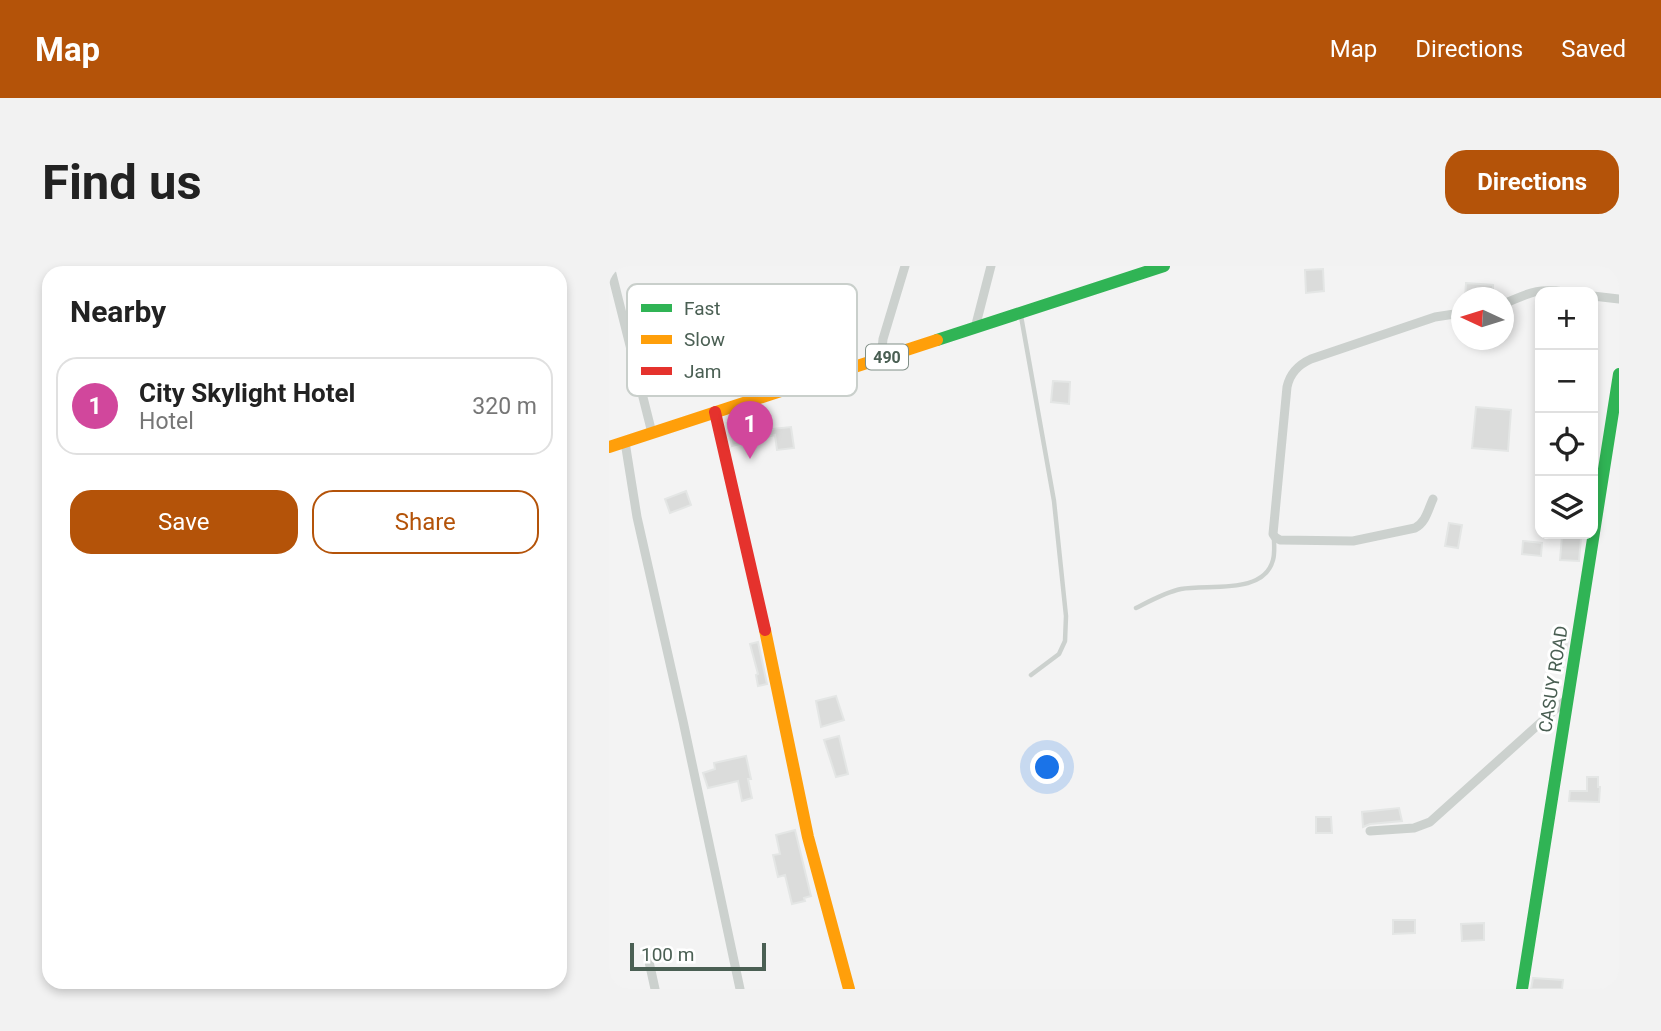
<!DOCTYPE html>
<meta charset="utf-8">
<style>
:root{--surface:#fff;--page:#f2f2f2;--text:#222;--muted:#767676;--line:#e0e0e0;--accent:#b45309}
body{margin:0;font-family:Roboto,sans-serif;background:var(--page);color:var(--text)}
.controls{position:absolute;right:21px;top:21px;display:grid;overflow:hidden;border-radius:14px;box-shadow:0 4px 10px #0003}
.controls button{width:63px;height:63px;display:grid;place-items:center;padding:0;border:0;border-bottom:2px solid var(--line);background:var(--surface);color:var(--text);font:35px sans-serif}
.compass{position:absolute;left:842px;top:21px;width:63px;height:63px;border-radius:50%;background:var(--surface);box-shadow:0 4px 10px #0003;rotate:274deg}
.scale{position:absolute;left:21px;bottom:18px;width:136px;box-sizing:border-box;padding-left:7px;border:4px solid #4a5f53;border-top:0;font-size:19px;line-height:24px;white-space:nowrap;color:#4a5f53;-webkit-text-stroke:5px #fff;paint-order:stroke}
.you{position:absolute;left:439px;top:502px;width:24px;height:24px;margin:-18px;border:5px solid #fff;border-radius:50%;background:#1a73e8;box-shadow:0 0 0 10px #1a73e833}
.badge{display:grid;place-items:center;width:46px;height:46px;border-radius:50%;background:var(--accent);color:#fff;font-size:23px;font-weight:700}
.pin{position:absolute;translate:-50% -58px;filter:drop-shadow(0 2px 4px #0008)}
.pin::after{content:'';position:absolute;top:37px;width:24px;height:21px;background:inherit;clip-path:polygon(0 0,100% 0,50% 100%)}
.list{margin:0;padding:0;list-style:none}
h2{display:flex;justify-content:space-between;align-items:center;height:91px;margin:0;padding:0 28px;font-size:30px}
h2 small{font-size:23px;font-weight:400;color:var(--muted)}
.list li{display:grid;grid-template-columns:46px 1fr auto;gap:21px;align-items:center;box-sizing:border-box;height:98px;margin:0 14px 14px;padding:0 14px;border:2px solid var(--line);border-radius:21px}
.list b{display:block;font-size:26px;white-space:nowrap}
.list p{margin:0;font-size:23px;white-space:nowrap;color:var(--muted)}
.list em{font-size:23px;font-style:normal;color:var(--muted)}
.actions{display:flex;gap:14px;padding:21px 28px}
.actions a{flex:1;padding:16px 0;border:2px solid var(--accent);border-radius:21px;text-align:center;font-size:24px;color:var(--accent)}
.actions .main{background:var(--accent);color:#fff}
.icon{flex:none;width:38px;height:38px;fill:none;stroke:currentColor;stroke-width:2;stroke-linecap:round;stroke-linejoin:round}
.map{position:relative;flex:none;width:1010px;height:723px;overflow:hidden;border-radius:21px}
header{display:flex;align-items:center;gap:42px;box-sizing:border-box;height:98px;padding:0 35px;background:var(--accent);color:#fff}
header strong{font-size:33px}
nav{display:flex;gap:38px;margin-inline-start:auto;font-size:24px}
.intro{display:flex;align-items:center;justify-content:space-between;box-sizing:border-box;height:168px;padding:0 42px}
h1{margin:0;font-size:49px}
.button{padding:18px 32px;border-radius:21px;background:var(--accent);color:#fff;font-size:24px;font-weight:700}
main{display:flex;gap:42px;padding:0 42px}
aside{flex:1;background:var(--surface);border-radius:21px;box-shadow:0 4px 10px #0003}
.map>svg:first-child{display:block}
.building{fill:#dbdcdb;stroke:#e4e6e5;stroke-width:2}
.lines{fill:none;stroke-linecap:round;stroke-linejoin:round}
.lane{stroke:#ccd1ce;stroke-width:4.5}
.street{stroke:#ccd1ce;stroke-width:9}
.fast{stroke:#30b455;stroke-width:12}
.slow{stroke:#ff9f0a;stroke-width:12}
.jam{stroke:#e5322d;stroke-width:12}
.labels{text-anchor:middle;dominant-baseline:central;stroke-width:6;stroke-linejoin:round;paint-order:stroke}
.shield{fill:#fff;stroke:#808f87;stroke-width:2}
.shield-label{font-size:16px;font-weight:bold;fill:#4a5f53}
.street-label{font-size:18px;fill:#4a5f53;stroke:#fff}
.key{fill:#fff;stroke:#c9cfcb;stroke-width:2}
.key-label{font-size:19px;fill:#4a5f53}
</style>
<header>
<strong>Map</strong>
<nav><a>Map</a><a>Directions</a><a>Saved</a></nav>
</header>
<div class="intro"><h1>Find us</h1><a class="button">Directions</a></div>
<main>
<aside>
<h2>Nearby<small></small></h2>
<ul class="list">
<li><span class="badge" style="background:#d1479c">1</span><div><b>City Skylight Hotel</b><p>Hotel</p></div><em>320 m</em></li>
</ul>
<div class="actions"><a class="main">Save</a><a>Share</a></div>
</aside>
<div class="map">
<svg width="1010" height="723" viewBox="0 0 1010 723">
<rect width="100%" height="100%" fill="#f3f3f3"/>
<path class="building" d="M714,3L715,25L697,27L696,4Z
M857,17L884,19V32H856Z
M444,115L461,116L460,138L442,136Z
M867,141L902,144L899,185L863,182Z
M149,149L153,164L182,161L185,182L168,184L166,169L123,180L118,157Z
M77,225L82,239L61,247L56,233Z
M840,257L853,259L849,282L836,280Z
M953,270L972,272L970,295L951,294Z
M914,275L933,277L932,290L913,288Z
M956,368L960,369L954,402L941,399L943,389L949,390Z
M149,376L158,418L149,420L147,409L149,408L141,378Z
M227,430L235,454L212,461L207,435Z
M230,470L239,508L227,511L215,474Z
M137,490L142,513H139L143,532L133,535L129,515L99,522L94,507L106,503L105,497Z
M978,511H989V521H991L990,536L960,535L961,525H978Z
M790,542L793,555L761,558L754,561L753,546Z
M707,551H722L723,567H707Z
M186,564L202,630L195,632L196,635L183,638L176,609L169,611L164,589L171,588L167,569Z
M784,654H806V667L784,668Z
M875,657V674L853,675L852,658Z
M924,712L954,714L953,723H922Z"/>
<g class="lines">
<path class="lane" d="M412,50L445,235L457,350L456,375L450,388L422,409
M527,342C541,335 557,326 572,323C600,318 655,329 664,294C666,287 665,279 665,272"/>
<path class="street" d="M1,0L43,167
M984,30L1010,33
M894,38C921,27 926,22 956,26
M366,62L382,0
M272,93L274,73L296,0
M16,176L28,251L74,455L131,723
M824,233C819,244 817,256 806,262L744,275L671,274L666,271L664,268L678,121C681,107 689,99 702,93L826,51L852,47
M761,565L805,562L821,556L959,432
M39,691L46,723"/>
<path class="fast" d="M328,74L555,0
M913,723L1010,108"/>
<path class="slow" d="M0,181L328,74
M156,364L199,571L240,723"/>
<path class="jam" d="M106,146L156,364"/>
</g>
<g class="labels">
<rect class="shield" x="257" y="78.5" width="42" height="25" rx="5"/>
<g class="shield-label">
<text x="278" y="91">490</text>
</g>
<g class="street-label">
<text transform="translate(944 413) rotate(-81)">CASUY ROAD</text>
</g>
</g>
<rect x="18" y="18" width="230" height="112" rx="10" class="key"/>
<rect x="32" y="38" width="31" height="8" fill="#30b455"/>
<rect x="32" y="69" width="31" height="9" fill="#ff9f0a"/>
<rect x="32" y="101" width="31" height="8" fill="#e5322d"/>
<g class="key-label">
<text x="75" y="49">Fast</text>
<text x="75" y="80">Slow</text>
<text x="75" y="112">Jam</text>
</g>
</svg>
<div class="controls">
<button>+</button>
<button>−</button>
<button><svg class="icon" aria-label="locate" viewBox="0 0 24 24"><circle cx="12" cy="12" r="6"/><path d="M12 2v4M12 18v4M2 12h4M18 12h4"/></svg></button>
<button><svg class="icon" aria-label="layers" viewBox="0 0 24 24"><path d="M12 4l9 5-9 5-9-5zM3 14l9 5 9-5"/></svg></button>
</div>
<svg class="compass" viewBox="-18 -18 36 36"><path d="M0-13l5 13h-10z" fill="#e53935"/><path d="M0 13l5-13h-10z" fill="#767676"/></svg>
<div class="scale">100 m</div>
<div class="you"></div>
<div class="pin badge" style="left:141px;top:193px;background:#d1479c">1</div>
</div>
</main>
